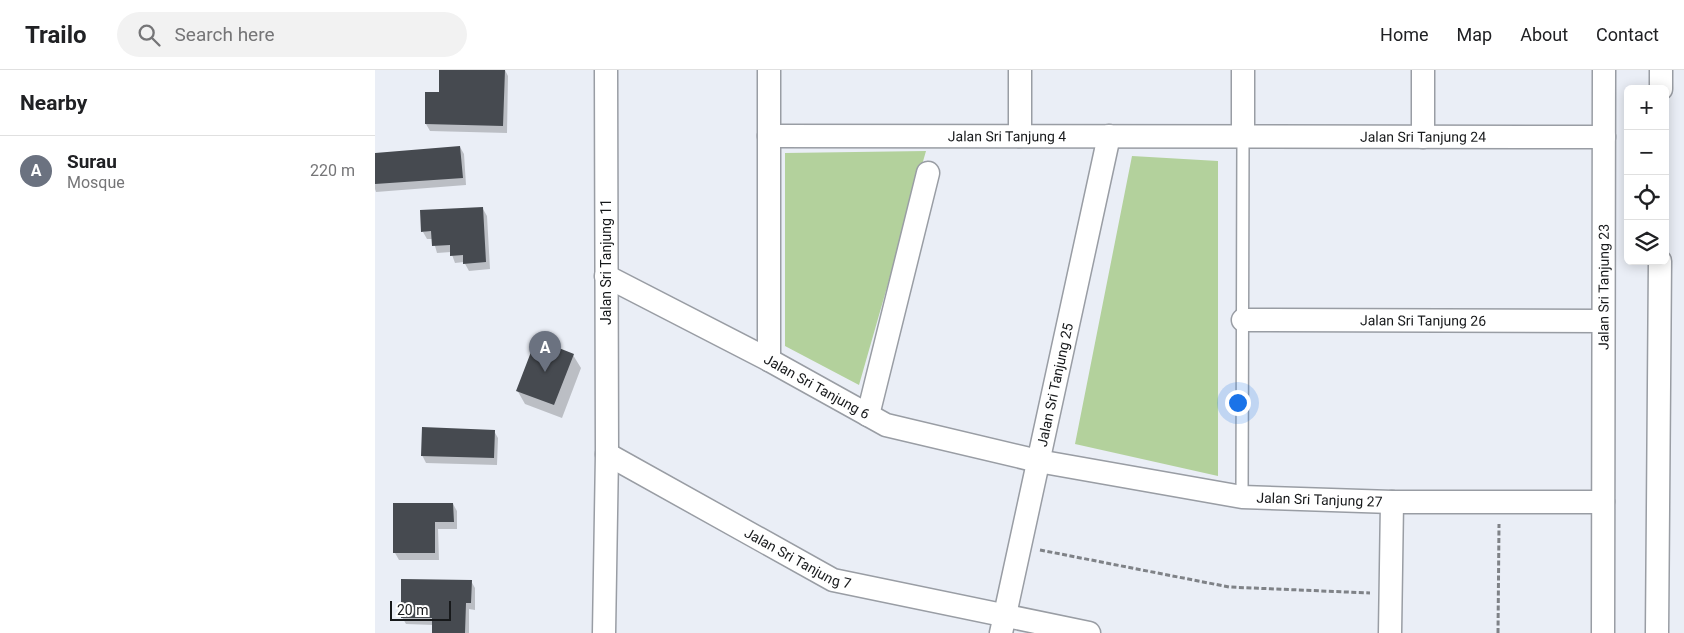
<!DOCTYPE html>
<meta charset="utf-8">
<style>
:root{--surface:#fff;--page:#f2f2f2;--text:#202124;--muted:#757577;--line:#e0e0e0;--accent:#0b8043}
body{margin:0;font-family:Roboto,sans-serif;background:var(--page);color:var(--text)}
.controls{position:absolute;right:15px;top:15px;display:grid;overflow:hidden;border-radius:8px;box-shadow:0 2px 12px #0003}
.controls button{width:45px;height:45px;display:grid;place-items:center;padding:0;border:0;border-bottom:1px solid var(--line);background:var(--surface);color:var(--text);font:25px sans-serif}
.scale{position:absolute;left:15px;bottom:12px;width:61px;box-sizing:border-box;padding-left:5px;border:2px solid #17191b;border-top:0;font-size:14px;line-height:18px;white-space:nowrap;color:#17191b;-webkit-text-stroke:4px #fff;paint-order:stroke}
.you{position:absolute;left:862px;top:332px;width:18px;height:18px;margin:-12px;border:4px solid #fff;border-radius:50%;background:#1a73e8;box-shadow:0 0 0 8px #1a73e833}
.badge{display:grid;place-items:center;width:32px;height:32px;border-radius:50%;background:var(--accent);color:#fff;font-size:16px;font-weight:700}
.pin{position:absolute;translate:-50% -41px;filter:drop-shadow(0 1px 2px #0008)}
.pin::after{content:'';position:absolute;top:26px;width:18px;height:15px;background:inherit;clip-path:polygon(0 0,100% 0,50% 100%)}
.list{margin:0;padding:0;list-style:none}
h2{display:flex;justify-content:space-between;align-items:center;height:65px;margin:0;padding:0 20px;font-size:21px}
h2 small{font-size:16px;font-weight:400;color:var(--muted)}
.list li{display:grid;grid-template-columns:32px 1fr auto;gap:15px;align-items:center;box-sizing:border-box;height:70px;padding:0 20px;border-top:1px solid var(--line)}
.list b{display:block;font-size:19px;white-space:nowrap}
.list p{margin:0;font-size:16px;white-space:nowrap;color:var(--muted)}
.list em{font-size:16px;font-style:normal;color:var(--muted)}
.icon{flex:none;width:28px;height:28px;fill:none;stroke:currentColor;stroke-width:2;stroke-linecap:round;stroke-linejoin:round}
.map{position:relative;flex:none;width:1309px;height:563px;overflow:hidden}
header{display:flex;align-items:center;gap:30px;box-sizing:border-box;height:70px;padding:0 25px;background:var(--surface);border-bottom:1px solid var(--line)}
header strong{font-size:24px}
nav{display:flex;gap:28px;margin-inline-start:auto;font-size:18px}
.search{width:350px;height:45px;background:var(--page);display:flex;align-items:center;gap:12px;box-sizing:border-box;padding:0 18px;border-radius:28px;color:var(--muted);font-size:19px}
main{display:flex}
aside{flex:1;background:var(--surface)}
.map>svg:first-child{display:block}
.green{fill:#b3d19c}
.shadow{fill:#0003}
.building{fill:#464a50}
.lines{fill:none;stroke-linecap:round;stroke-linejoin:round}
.lane-casing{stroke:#999da4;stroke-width:14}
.street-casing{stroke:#999da4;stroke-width:25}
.path{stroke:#7f8287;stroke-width:3;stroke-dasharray:5 2.5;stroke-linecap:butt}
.lane{stroke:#fff;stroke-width:11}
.street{stroke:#fff;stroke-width:22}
.labels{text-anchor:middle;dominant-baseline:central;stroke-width:5;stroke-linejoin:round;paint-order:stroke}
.street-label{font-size:14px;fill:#17191b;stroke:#fff}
</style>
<header>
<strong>Trailo</strong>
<div class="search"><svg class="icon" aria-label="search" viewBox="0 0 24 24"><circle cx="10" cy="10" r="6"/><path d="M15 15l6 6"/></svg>Search here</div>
<nav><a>Home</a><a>Map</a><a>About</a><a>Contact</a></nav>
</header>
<main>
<aside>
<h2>Nearby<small></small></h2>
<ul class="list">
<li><span class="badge" style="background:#6b7280">A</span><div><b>Surau</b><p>Mosque</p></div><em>220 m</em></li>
</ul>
</aside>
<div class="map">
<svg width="1309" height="563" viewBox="0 0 1309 563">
<rect width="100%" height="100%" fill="#eaeef6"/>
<path class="green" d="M551,81L484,315L410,276V83Z
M757,86L843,91V406L700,374Z"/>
<path class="shadow" d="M65,0H130L133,6L132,63L55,61L51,54L65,24Z
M85,77L89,84L91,115L1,122L0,119V84Z
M108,139L112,146L115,199L94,201L89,192L80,193L76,182L62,183L58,169H52L48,162Z
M198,285L206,298L187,348L150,334L142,320Z
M119,361L123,368L122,395L51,393L47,385Z
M19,434H78L82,441V459H63L64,490H24L20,483Z
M96,511L100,518V540L94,539V563H58L59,555L31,554L27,547Z"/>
<path class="building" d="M64,0H130L128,56L50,54V22H64Z
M85,76L88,108L0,114V83Z
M108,137L111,192L88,194V185L75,186V175L57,176L56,161L46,162L45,140Z
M161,269L199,284L179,335L141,321Z
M47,357L120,360L119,388L46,386Z
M18,433H78L79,452H60V483H18Z
M26,509L97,510L96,533H91L90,563H57V548H26Z"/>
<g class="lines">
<g class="lane-casing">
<path id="lane" d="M867,427L868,67"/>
</g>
<g class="street-casing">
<g id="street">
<path d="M645,0V66"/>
<path d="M1286,0V19"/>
<path id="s1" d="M394,66L1229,67"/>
<path d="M868,67V0"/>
<path d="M1048,67V0"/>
<path id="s2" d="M231,206L394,290L511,355L663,391L867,427L1017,432H1228"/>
<path id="s3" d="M868,250L1228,251"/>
<path d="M394,290V0"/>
<path d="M493,345L553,103"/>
<path id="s4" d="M232,384L458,510L714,563"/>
<path d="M229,563L232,384L231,0"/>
<path id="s5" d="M626,563L734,66"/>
<path d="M1015,563L1017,432"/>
<path id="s6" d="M1228,563L1229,0"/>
<path d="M1282,563L1285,191"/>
</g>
</g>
<path class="path" d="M665,480L854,517L995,523
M1123,563L1124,454"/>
<use href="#lane" class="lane"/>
<use href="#street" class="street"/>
</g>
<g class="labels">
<g class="street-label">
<text stroke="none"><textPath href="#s1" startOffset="238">Jalan Sri Tanjung 4</textPath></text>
<text stroke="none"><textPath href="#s1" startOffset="654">Jalan Sri Tanjung 24</textPath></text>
<text transform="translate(231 192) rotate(-90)">Jalan Sri Tanjung 11</text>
<text stroke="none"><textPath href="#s6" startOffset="346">Jalan Sri Tanjung 23</textPath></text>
<text stroke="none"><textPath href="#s3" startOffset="180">Jalan Sri Tanjung 26</textPath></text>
<text stroke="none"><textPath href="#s5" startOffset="254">Jalan Sri Tanjung 25</textPath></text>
<text stroke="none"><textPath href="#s2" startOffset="238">Jalan Sri Tanjung 6</textPath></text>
<text stroke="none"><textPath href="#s2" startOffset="758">Jalan Sri Tanjung 27</textPath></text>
<text stroke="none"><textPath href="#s4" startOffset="218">Jalan Sri Tanjung 7</textPath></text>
</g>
</g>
</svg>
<div class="controls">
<button>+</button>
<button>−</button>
<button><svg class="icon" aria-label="locate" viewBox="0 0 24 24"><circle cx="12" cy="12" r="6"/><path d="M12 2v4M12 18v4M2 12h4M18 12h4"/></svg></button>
<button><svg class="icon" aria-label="layers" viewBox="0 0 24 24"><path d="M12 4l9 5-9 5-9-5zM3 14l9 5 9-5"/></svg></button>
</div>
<div class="scale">20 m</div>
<div class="you"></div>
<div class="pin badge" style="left:170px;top:302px;background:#6b7280">A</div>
</div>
</main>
